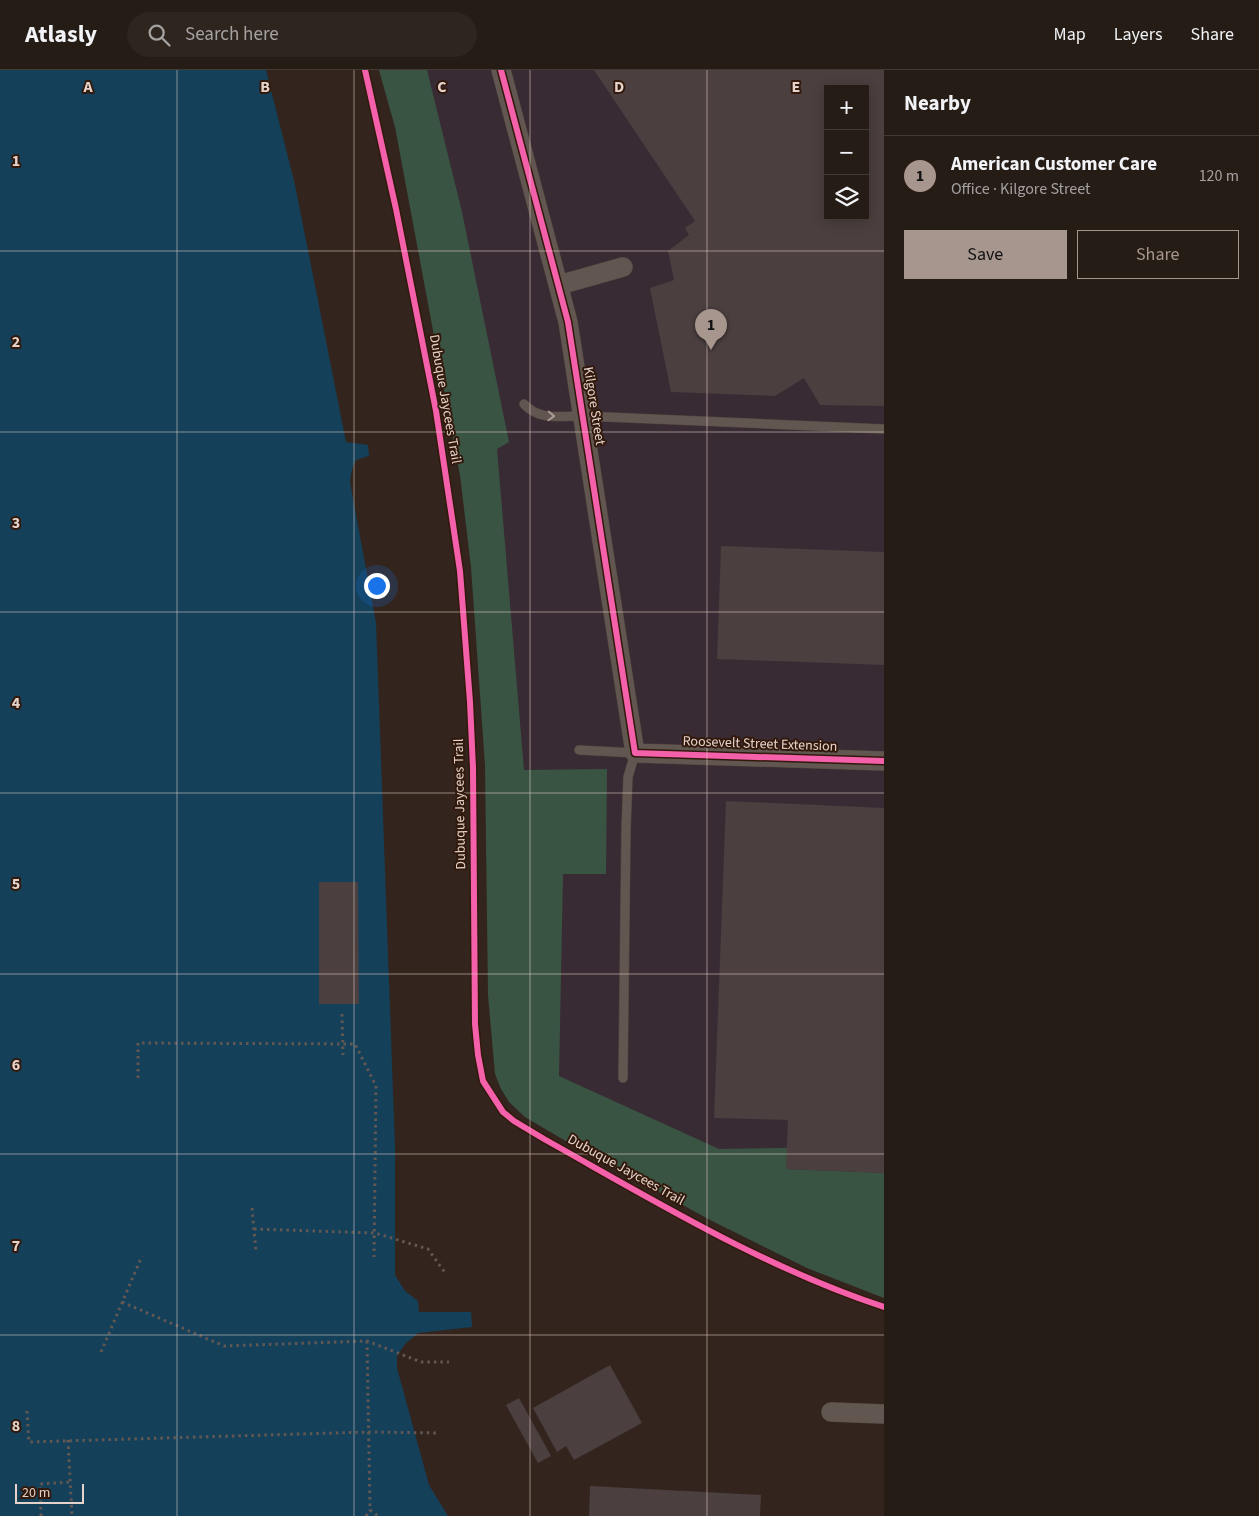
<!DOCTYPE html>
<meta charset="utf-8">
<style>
:root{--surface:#261c16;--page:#2e251f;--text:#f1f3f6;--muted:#a4a1a1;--line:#423a35;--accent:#a7968e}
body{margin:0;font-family:"Source Sans 3",sans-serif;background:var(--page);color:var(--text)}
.controls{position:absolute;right:15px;top:15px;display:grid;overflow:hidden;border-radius:0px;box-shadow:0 2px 12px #0003}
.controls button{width:45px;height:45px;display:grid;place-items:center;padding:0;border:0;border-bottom:1px solid var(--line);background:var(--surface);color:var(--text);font:25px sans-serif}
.scale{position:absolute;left:15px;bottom:12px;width:69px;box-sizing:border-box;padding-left:5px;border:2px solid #e5d3cb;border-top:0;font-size:14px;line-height:18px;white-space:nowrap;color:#e5d3cb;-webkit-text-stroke:4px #32190c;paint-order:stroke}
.you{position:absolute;left:376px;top:515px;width:18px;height:18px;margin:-12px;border:4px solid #fff;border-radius:50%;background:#1a73e8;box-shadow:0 0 0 8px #1a73e833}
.badge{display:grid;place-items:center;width:32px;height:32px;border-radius:50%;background:var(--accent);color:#111;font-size:16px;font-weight:700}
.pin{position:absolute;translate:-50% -41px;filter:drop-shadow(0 1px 2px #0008)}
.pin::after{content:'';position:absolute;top:26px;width:18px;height:15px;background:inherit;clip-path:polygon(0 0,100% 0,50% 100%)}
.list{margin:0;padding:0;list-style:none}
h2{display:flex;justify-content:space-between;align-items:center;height:65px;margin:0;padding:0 20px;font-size:21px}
h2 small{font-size:16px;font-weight:400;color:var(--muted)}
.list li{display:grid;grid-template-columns:32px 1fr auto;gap:15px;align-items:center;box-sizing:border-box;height:80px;padding:0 20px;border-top:1px solid var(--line)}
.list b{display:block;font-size:19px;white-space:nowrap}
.list p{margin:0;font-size:16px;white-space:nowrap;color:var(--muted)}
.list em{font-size:16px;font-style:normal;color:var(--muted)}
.actions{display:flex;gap:10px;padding:15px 20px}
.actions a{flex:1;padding:11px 0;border:1px solid var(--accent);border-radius:0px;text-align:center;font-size:18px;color:var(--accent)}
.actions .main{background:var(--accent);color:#111}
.icon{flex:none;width:28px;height:28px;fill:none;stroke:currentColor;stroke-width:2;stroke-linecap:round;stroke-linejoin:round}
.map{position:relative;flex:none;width:884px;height:1446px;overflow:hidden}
header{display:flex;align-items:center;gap:30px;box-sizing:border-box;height:70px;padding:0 25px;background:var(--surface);border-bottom:1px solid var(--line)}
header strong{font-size:24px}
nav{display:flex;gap:28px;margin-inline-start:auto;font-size:18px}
.search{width:350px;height:45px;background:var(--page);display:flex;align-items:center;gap:12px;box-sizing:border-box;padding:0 18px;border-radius:28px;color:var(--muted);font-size:19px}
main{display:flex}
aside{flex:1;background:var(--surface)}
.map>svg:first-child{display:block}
.industrial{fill:#392b34;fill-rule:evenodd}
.green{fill:#3a5444}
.water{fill:#14405a}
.building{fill:#4b3f3f;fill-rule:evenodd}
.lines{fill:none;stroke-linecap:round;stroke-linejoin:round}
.lane-casing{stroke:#4e423c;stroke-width:10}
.street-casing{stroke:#4e423c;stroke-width:20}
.path{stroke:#625853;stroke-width:3;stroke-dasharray:2.5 4;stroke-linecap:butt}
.lane{stroke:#615650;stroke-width:9}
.street{stroke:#615650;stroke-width:19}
.path-bridge{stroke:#625853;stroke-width:3;stroke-dasharray:2.5 4;stroke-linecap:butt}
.cycleway-casing{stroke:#32190c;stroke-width:9}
.cycleway{stroke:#f560ab;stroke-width:6}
.oneway{stroke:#aa9b94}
.grid{fill:none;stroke:#e5d3cb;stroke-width:1;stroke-opacity:0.55}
.labels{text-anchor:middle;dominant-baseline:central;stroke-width:4;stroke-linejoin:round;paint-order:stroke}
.street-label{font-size:14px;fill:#e5d3cb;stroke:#32190c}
.grid-label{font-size:16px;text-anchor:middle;font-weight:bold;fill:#e5d3cb;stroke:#32190c;stroke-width:4;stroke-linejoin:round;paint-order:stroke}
</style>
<header>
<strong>Atlasly</strong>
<div class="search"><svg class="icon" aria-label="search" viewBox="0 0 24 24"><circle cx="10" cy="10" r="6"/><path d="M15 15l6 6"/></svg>Search here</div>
<nav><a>Map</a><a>Layers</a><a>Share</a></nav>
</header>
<main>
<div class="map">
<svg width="884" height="1446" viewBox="0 0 884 1446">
<rect width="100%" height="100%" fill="#33251e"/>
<path class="industrial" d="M405,0H884V1200L547,1024L524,700ZM828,19H865V146H828Z"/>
<path class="green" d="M379,0H427L462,142L509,372L497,379L524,700L607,699L606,804H563L559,1006L719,1079L787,1078V1099L884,1103V1228L807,1198L712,1151L569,1073L525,1047L509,1032L501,1019L495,1004L488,925L485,695L471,497L460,405L395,57Z"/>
<path class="water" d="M0,0H266L295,115L346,372L368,375L369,386L356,390L352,399L350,412L376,553L395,1077V1205L405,1221L418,1231L419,1242H471L472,1257L418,1263L405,1274L397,1286V1298L429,1415L448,1446H0Z"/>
<path class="building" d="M594,0H884V336L820,335L804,308L775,326L671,322L650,218L674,210L668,181L689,165L685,158L695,151ZM828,19H865V146H828Z
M721,476L884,482V595L717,589Z
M726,731L884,738V1103L786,1099L788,1050L714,1048Z
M319,812H358L359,934H319Z
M610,1295L642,1353L574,1390L566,1376L557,1382L533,1338Z
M519,1328L551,1386L538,1393L506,1335Z
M590,1416L761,1425L760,1446H589Z"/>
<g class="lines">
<g class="lane-casing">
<path id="lane" d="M524,334C539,351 562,346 583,346L884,359
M579,680L635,683L628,707L626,759L623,1008"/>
</g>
<g class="street-casing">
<path id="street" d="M501,0L568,252L635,683L884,691
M559,215L623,197
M831,1342L884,1344"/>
</g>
<path class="path" d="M138,1008V973L355,974L376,1016L374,1187
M252,1138L256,1182
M254,1159L375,1163L428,1179L446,1204
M122,1232L224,1276L367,1271L421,1292H449
M367,1271L370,1440L378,1446
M101,1282L142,1186
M27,1341L29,1372L369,1362L438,1363
M68,1370L72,1446
M41,1446L40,1414L70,1412
M366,1446L370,1440"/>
<use href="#lane" class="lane"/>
<use href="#street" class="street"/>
<path class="path-bridge" d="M342,944L343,985"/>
<g class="cycleway-casing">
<path id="cycleway" d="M365,0L396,139L436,341L460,501L470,632L473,698L475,954L478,985L483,1011L503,1042L514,1051L544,1069C655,1131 763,1197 884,1237
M501,0L568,252L635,683L884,691"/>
</g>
<use href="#cycleway" class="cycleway"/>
</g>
<defs><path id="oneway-chevron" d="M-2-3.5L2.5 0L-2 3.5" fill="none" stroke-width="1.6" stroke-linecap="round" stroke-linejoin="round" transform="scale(1.25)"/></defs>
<use class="oneway" href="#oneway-chevron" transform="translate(551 346) rotate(2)"/>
<path class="grid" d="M177,0V1446M354,0V1446M530,0V1446M707,0V1446M0,181H884M0,362H884M0,542H884M0,723H884M0,904H884M0,1084H884M0,1265H884"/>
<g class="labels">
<g class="street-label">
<text transform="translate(445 329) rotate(80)">Dubuque Jaycees Trail</text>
<text transform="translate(594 336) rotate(81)">Kilgore Street</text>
<text transform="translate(760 674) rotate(2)">Roosevelt Street Extension</text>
<text transform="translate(460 734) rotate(-91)">Dubuque Jaycees Trail</text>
<text transform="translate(626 1100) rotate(29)">Dubuque Jaycees Trail</text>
</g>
</g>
<g class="grid-label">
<text x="88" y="22">A</text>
<text x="265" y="22">B</text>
<text x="442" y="22">C</text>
<text x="619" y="22">D</text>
<text x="796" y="22">E</text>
<text x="16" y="96">1</text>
<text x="16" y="277">2</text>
<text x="16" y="458">3</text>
<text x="16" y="638">4</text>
<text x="16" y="819">5</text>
<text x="16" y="1000">6</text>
<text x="16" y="1181">7</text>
<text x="16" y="1361">8</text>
</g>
</svg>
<div class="controls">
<button>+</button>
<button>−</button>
<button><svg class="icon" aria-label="layers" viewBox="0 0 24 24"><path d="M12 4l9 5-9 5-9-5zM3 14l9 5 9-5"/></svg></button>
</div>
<div class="scale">20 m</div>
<div class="you"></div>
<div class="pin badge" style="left:711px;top:280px">1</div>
</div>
<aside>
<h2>Nearby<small></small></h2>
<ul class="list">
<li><span class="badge">1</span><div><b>American Customer Care</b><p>Office · Kilgore Street</p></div><em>120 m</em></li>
</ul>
<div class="actions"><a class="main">Save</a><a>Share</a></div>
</aside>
</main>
